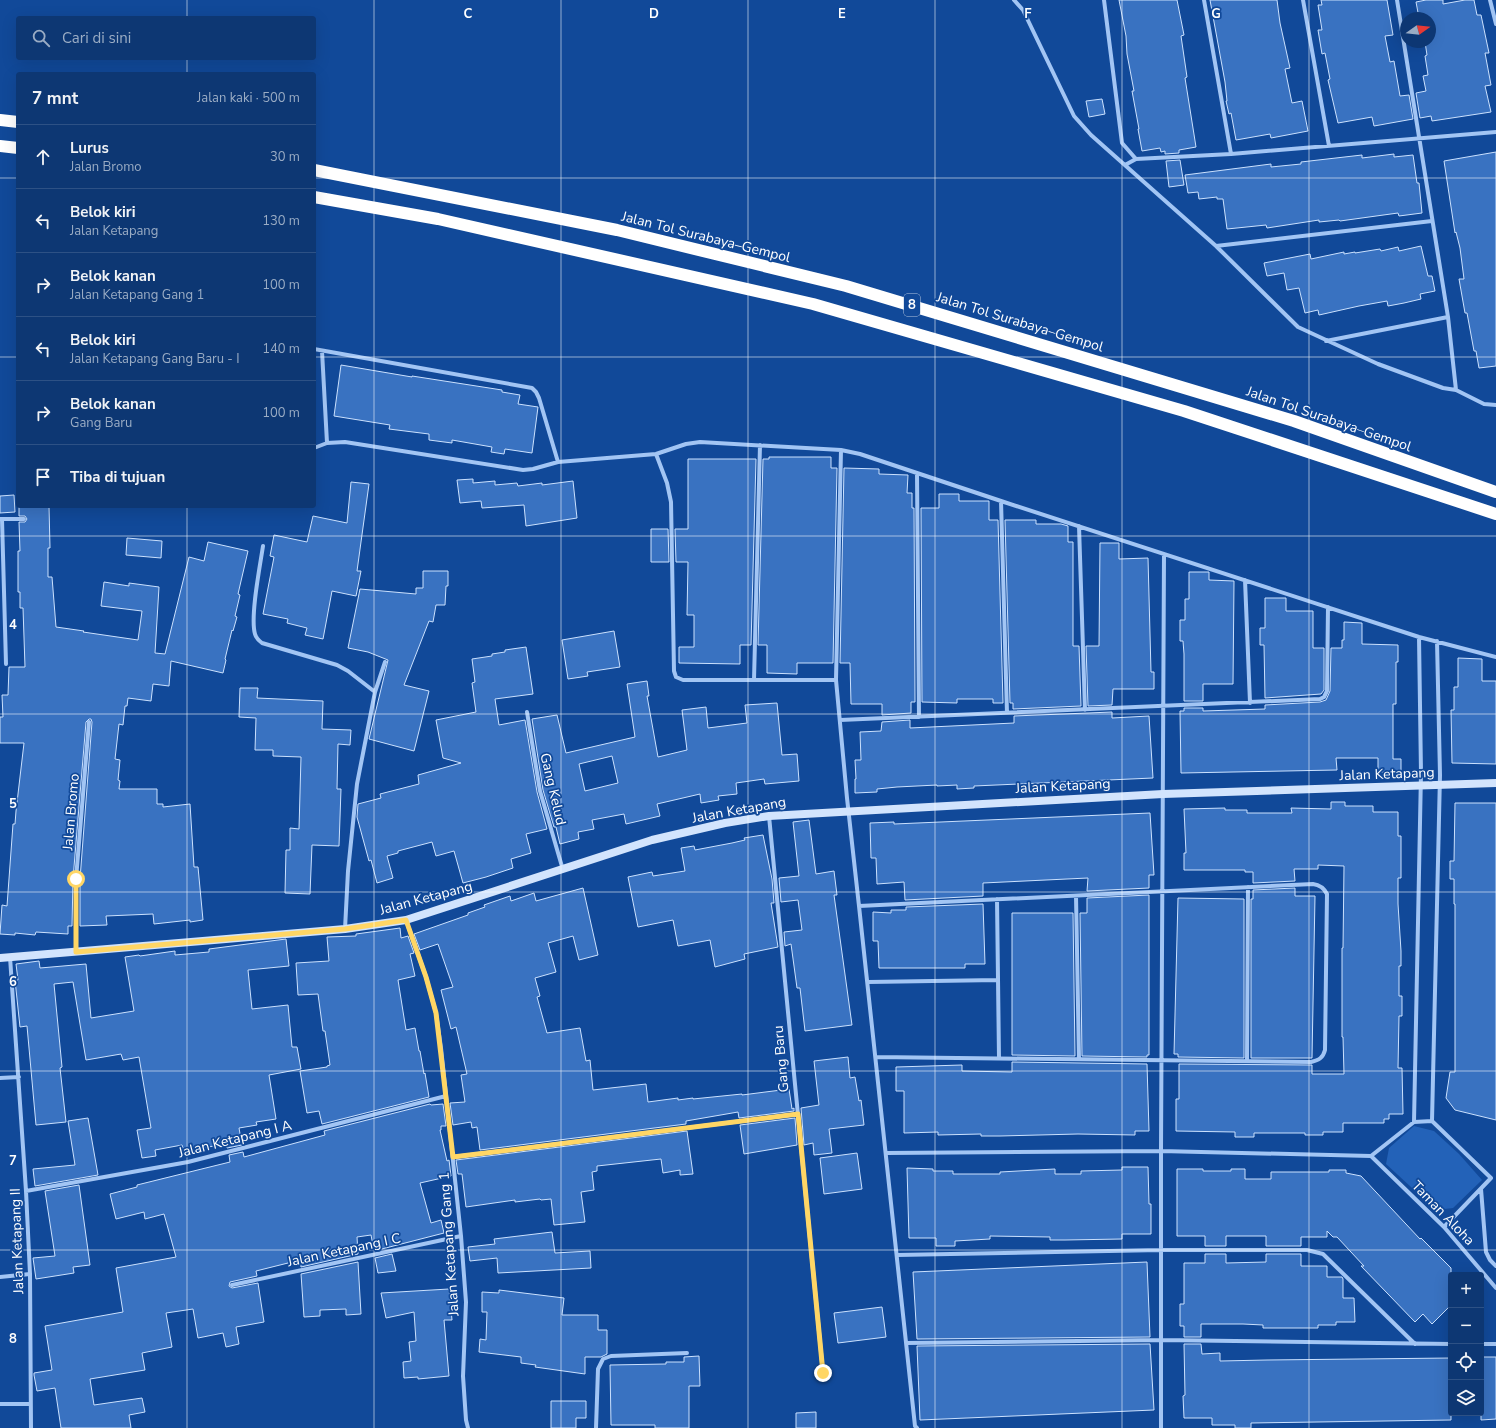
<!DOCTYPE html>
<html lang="id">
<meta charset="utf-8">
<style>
:root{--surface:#0d3773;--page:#163f78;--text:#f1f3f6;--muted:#9aacc4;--line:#2d5185}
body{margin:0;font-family:"Nunito Sans",sans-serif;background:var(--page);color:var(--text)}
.controls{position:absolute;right:12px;bottom:12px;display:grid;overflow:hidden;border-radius:4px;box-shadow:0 4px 16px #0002}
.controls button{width:36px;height:36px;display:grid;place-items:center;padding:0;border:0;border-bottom:1px solid var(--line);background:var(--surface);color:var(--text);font:20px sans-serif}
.compass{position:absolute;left:1400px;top:12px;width:36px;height:36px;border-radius:50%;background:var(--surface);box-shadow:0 4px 16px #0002;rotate:75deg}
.stop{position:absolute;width:12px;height:12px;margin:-9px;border:3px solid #ffd665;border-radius:50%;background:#fff}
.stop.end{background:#ffd665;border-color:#fff;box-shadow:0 1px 4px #0008}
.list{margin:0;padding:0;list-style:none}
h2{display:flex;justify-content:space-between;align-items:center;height:52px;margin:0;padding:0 16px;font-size:17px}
h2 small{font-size:13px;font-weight:400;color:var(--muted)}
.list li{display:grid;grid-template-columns:26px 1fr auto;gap:12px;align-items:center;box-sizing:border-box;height:64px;padding:0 16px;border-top:1px solid var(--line)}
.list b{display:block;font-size:15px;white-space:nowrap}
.list p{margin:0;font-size:13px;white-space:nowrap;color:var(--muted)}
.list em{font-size:13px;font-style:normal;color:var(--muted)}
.icon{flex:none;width:22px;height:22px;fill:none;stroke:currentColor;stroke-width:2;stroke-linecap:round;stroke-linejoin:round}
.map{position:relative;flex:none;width:1496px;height:1428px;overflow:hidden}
.search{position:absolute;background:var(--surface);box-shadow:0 4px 16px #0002;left:16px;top:16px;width:300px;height:44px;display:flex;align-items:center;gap:10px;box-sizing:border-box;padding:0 14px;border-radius:4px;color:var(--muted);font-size:15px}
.panel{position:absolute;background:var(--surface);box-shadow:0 4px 16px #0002;left:16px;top:72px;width:300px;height:436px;border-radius:4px}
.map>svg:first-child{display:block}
.green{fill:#2362b8}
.building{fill:#3972c1;stroke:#cbe1fe;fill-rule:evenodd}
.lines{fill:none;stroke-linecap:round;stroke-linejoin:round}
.street{stroke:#a2c5f4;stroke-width:4}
.secondary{stroke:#d2e4fd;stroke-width:8}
.highway{stroke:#fff;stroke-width:12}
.route{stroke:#ffd665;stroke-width:5}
.grid{fill:none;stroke:#fff;stroke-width:1;stroke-opacity:0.55}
.labels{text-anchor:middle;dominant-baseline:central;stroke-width:3.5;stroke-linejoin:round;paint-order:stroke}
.shield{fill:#114999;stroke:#b8c8e0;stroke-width:1}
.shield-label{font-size:13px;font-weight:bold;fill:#fff}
.street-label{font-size:14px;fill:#fff;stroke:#114999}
.grid-label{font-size:13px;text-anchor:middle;font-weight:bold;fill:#fff;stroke:#114999;stroke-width:3.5;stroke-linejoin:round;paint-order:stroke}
</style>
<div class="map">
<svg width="1496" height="1428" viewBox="0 0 1496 1428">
<rect width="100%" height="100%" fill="#114999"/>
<path class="green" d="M1414,1126L1434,1131L1459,1154L1482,1180L1453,1208L1436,1210L1386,1164L1389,1148Z"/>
<path class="building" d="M1119,0H1177L1184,35L1181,36L1187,77L1185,78L1196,147L1179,150V153L1165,154V151L1161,152L1160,148L1142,151L1138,129H1139L1132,91H1134L1127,54L1126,36Z
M1210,0H1277L1280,23L1290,68L1285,69L1292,103L1302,101L1308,131L1271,138L1270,134L1236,140L1231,113L1229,114L1226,101H1227L1225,82Z
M1321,0H1387L1393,35L1385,36L1390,62L1394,61L1400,96L1409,95L1413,119L1374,126L1372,117L1338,123L1328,80L1330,79L1325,53L1322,54L1318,30H1322L1318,5H1322Z
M1426,0H1443V4L1465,0H1474L1477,15H1481L1489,53H1485L1491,85L1485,86L1491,112L1432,121L1431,116L1420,118L1416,93L1426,91L1423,76L1428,75L1425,56L1427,55L1425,42H1430V18H1419L1416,2Z
M1102,99L1105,114L1089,117L1086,101Z
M1496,152V366L1479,368L1476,351H1474L1467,313H1465L1459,279H1464L1460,248L1456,232L1455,233L1444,161Z
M1394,154V157L1413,155L1417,183H1419L1422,213L1399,216L1398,213L1340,221L1339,220L1319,222V220L1267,228L1266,225L1227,229L1223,199H1217V197L1199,199L1198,192L1188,193L1185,175L1271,164V167L1301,164V162L1362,155V158Z
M1180,160L1184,185L1169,187L1166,161Z
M1421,246L1428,276H1432L1435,291L1420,294L1421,299L1404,303L1388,306L1387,301L1359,306L1319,315L1318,310L1305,313L1299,288L1287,290L1284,273L1267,276L1264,263L1310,254L1311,259L1344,252V254L1355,252V253L1380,249L1381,251L1398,247L1399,251Z
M341,365L412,377V376L502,390V392L520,395L518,404L538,407L532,453L505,449L504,454L491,452L492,447L452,440V443L429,440V434L389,429L390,425L334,416Z
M769,457H831V468H837L833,663H797V674L767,673V645H758L763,459H769Z
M688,459H756L751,645H740V664L679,663V647H694V615H687L688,562H676L675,529H688Z
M844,468L879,469V474L908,475L907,493H912V508H914L915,702H911V713L882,715V704H851L850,663H840Z
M473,479V483L495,481V485L517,483L518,486L542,483V485L573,481L577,518L526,526L524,505L482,508L481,501L460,503L457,480Z
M351,482L369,484L357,571H361L356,596L332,591L323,639L305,635L307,628L287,623L288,619L263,614L274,557L270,556L274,535L307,542L313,516L347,523Z
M939,494H959V501H989V520H998L1003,703H993V699H957V703L922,702L921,508H939Z
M14,495L15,512L0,513V496Z
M19,506H49L50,548H48V577H52L56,627L84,631L83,632L138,640L142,611L101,606L104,582L129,586V583L159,587L155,653L165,654L189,557L204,561L208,542L248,551L238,594L240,595L235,616L237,617L233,631L232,630L225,659L226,660L223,673L171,661L169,686L153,684L151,701L128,698L127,706H125L123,725L119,724L115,759L120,760L118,780L120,781L119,789H157V804H163V807L190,804L194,867H198L203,920L190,922V920L154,924L153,914L106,916L107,925L80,926V879L92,722L91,719H89L86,722L73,879L72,926H68V934L36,932L35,935L15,933V935L0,934L2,905L7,906L13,824H15L16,811L24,743H0V717H3L2,695H8L9,667H25L23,608H20V592H18V551H20L19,522H25L27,519L25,516H19Z
M1005,520H1036V524H1061L1068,526V542H1073V646H1079L1081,706L1013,709V703H1010Z
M651,529H668L669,562H651Z
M127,538L162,541L161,558L126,555Z
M1100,543H1119V559L1148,558L1151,672H1154V689H1113L1112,705L1088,706L1086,646H1099Z
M423,571H448V586H446L445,605H436L433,622L429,621L404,685L429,691L414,751L369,739L388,660L368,652L348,648L360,589L416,594V588H423Z
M1189,572H1209V580L1234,581L1233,684H1203V701H1184V654L1183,641H1180V620H1185V599H1189Z
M1265,598H1286V611H1313V648H1324V690L1321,694L1265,698L1264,645H1260V628H1265Z
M1344,622L1362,623V644L1398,645V662H1396V704H1393V759H1401V772H1378V758H1336L1337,770L1181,773L1180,711H1184V708H1203V711L1265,709V705L1320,702L1326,700L1330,691L1331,648H1342V640H1344Z
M614,631L620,667L587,672L588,676L568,679L562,640Z
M526,647L533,694L495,699L499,725L525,720L537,792L547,829L526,834L531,853L511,859L513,868L486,877L463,883L454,851L436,856L432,842L398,851V853L387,856L393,878L377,883L371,860L369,861L357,817L358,804L381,798L380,794L419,784L418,775L461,763L443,758L436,720L476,712L472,683L475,682L472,659L492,656V654L505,652V650Z
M1458,658L1482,659V681H1496V764L1452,763L1451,710H1454V687H1458Z
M647,681L649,696H647L658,757L687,750L682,710L706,707L708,728L747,723L745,705L777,703L782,755L797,754L799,781L765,784L764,779L736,783L737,794L718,796L719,800L701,803L700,794L657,804L660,816L626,824L624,814L592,820L594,829L578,832L579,839L560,844L556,827H554L543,790L532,719L557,715L566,753L635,737L627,684ZM612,756L618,783L585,791L579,764Z
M240,688H258L257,698L323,701L322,729L351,730L350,745L338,744L337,789H341L339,846L312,845L310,894L285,893L286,850H290V828L299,829L301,757L273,756V750H255L256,718L239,717Z
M1112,712V718L1149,716L1153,778L974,786V788L957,789V785L937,786V785L897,787L877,789V792L855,793V779H856L855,760H861L860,732L881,731L882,722L910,720V728L1014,723V716Z
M1331,802H1345V806H1373V812H1398V836H1401V878H1398V904L1401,951V966H1399V996H1402V1016H1399L1398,1068H1402L1403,1114H1389V1119H1384V1123H1343V1132H1323V1135H1305V1133H1254V1137H1235V1132L1176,1131V1099H1179V1064L1312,1065V1074H1344L1343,1037H1342V948H1343L1344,866L1318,865V869H1294L1295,881L1253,883V872H1245V870H1184V853H1186L1184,809L1225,808V810H1247V813H1292L1291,808L1331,809Z
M1455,803H1496V1120L1455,1110L1446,1098L1450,1072H1455V904H1454V879H1450V861H1454Z
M1150,813L1154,875H1149V888L1087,891L1088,878L983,883V896L905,900L904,882L877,884L876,858H871L870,823L894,822V824Z
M809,820L816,874L834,871L837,895H834L852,1025L805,1031L800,988H797L791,944L785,946L784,932L802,930L798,900L781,902L779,878L799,876L793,822Z
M763,835L772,879L774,903H771L778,947L744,954L745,959L715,967L710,940L678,946L673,920L638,927L628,877L652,872L653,876L685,871L681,848L694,846L695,850L732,843L745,840L744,838Z
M583,888L598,955L579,960L573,936L548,943L556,972L535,978L540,996L537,997L547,1033L580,1028L586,1061L590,1060L593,1090L646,1084L648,1102L678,1098V1100L693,1098V1099L742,1094V1095L789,1089L792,1109L794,1108V1111L739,1118L738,1112L686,1121V1124L480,1150L477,1127L472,1128L471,1122L453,1125L450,1103L465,1102L461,1075L467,1074L456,1027L451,1029L441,990L453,987L438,944L420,950L414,934L468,915V913L485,907L484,905L510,896L511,901L534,893L536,901Z
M1295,888V896H1315L1312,1058H1251V899H1253V890Z
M1149,895V1055H1147V1057L1082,1056L1080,913H1087V898Z
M1178,898L1244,899V1058L1178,1057V1054H1174Z
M983,904L985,964H965V968H879L878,941H873V912L891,913V910H906V907Z
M1012,913H1073L1075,1056L1012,1055Z
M400,928L401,938L408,936L414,953L410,954L415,976L398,980L406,1030L415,1028L419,1051H420L424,1074L425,1073L429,1097L322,1124L319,1111L307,1113L300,1071L327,1067V1066L330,1065L325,1031H323L318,994L298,995L296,963L329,961L327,937L356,936V934Z
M286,939L289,966L248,970L252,1009L288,1005L292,1047H297L301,1069L269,1075L276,1119L256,1122L257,1125L239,1128L242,1145L227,1148L226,1144L184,1151L182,1145L155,1150L156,1156L142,1158L137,1130L151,1128L139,1057L123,1060L121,1054L86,1060L73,982L54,984L62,1067L60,1068L66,1122L36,1125L27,1026L20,1027L15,980H18L16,964L39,961L40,968L86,964L91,1018L134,1011L125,957L139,955L140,956L175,951V955L209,952V949Z
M848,1057L850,1078L855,1077L859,1101L861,1100L864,1125L829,1129L832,1153L814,1155L813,1143L804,1145L801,1108L819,1105L814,1061Z
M1012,1062L1147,1064L1149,1131H1135V1135L1078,1134L1000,1136H981V1134L938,1135V1132L904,1133V1091H896V1067L962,1065V1071L1012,1072Z
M430,1104L431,1105L443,1104L446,1126H441V1130H440L447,1161L449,1160L451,1176L420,1183L431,1223L441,1220L444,1233L374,1251L371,1235L357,1237L358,1254L301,1267L300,1260L256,1271L257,1276L230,1282L229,1286L232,1288L258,1283L264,1322L236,1327L239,1344L226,1347L223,1333L198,1338L193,1309L166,1313L172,1347L142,1353L145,1370L90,1379L94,1405L142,1398L145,1412L129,1415L131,1428H61L55,1388L37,1391L34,1375V1373L52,1370L45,1326L123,1312L116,1268L176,1257L164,1214L145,1219L144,1212L116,1219L110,1194L137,1187V1185L230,1162L229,1155L243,1152L244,1157L325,1135L324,1131Z
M88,1118L98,1175L35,1186L33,1169L75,1165L68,1121Z
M795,1118L797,1145L744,1154L740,1125Z
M687,1131L693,1174L680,1175V1170L663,1173L661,1159L597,1166V1171L592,1172L594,1190L581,1192L585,1222L554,1225L551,1199L541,1200L540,1199L515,1202V1200L466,1207L462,1174H458L456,1160Z
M857,1153L862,1189L824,1194L820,1158Z
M1122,1167H1148L1149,1204H1151V1234H1122V1239L1065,1240H1050V1237L990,1236V1239L955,1241V1246H936V1238H909L907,1168L933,1169V1171H953V1174H1000V1172L1055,1169V1174H1081V1171L1122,1170Z
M1177,1169H1203V1171H1231V1169H1245V1179H1271V1172H1329V1170H1346V1173L1361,1176L1420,1239L1421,1238L1451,1268V1305L1432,1324L1423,1314L1415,1322L1361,1266H1364L1337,1237H1333L1327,1231V1237H1301V1246H1266V1236H1226V1246H1205V1236H1177Z
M79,1185L90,1265L73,1267L74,1273L36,1279L33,1258L55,1256L45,1191Z
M552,1232L555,1253L590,1251L591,1268L498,1273L497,1258L470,1261L468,1247L495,1244L494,1239Z
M392,1254L396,1271L378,1273L375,1258Z
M1205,1254H1226V1263L1266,1262V1254H1301V1266H1327V1277H1342L1343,1279V1298H1354L1355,1322H1336V1325H1318V1328H1263V1325L1243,1324H1201V1337H1184V1326H1180V1304H1184V1263H1205Z
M358,1262L361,1314L346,1315V1309L320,1310V1316L304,1317L301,1274Z
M1147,1262L1150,1337L917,1339L913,1272Z
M449,1289L452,1320H444L449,1376L418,1379V1377L404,1378L403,1362L411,1361L409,1342L416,1341L414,1312L386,1318L381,1293Z
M499,1290L564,1298L562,1315H598V1330H607V1354L601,1357H585V1374L535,1367L536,1365L521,1363V1357L479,1352L480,1339L486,1340L487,1312H482V1292L499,1293Z
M882,1307L886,1337L838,1343L834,1313Z
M1150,1344L1154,1410L920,1420L917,1346Z
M1184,1344H1201L1202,1354L1220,1353V1361L1267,1360L1451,1358V1420L1251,1423V1428H1235V1425H1212V1418H1184L1183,1396L1185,1395Z
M699,1356L700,1386H689V1428H655V1425H611L610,1365L666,1364V1362H684V1357Z
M1481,1357H1496V1419L1481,1420Z
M551,1401H586V1418H576V1428H551Z
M816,1412V1428H796V1413Z"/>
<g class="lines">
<path class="street" d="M1014,0L1023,10L1074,116L1091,135L1216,246L1298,327L1378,364L1443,388L1456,390L1484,404L1496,405
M1104,0L1122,143L1136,159
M1204,0L1231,154
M1303,0L1329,146
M1397,0L1448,317L1456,390
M1490,0L1496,24
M1125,165L1136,159L1231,154L1496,132
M1216,246L1432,221
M1326,341L1448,317
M314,349L532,388L536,392L539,398L558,462
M322,351L327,443
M314,448L327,443L345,442L523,470L533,469L558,462L656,454
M841,450L836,680L847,798L859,906L915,1426L917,1428
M917,473L919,717
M1001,501L1007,713
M0,519H24
M2,519L6,664
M1079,526L1085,710
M263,546C260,566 250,617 255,634C256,638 258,640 262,643L337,665L348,671L375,692
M1245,580L1250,703
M754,680L760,445
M836,680H683L676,677L674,671L671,502L667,483L656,454L686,444L700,442L841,450L860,454L1001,501L1419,637L1496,657
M527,712L540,791L563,870
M840,720L1320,699L1324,697L1327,691L1328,607
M769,816L823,1373
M1076,896L1079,1059
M997,899L999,1058
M859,906L1313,884C1320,885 1324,888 1327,894L1325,1050C1323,1058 1319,1060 1311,1062L876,1057
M406,920L426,977L436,1013L441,1048L461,1236L466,1302L463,1376L466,1420L468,1428
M345,929L348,871L357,784L375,692L385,662
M76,951V879L89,722
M10,957L26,1191L30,1274L31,1428
M868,982L998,980
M1247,1061L1248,887
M0,1078L19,1077
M1432,1121L1440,775L1437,641
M1414,1122L1432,1121L1491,1178
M886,1153L1161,1151L1371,1156L1414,1122L1421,773L1419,637
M1371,1156L1444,1227L1496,1288
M453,1157L798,1114
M1481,1189L1486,1252L1490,1260L1496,1266
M26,1191L188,1162L446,1096
M1444,1227L1491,1178
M897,1255L1161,1250H1307L1323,1254L1415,1344
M0,1277L30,1274
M232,1285L461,1236
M906,1343L1161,1340L1451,1344
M1481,1344H1496
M0,1404H30
M596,1428L598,1369L603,1359L611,1356L687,1353
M1161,1428V1151L1164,554"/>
<path class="secondary" d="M0,958L345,929L406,920L652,840L725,823L769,816L1163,794L1496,783"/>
<path class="highway" d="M0,120L18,122
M0,146L18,148
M314,170L617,230L846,286L1294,421L1496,492
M314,197L438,219L813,304L1184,411L1496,514"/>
</g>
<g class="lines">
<path class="route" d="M76,879V952L345,929L406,920L426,977L436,1013L453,1157L798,1114L823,1373"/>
</g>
<path class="grid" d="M187,0V18M374,0V1428M561,0V1428M748,0V1428M935,0V1428M1122,0V1428M1309,0V1428M187,58V74M0,178H18M314,178H1496M0,357H18M314,357H1496M187,506V1428M0,536H1496M0,714H1496M0,892H1496M0,1071H1496M0,1250H1496"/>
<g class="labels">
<rect class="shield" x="904" y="294" width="16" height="22" rx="3"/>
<g class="shield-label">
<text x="912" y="305">8</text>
</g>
<g class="street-label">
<text transform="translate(706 237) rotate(14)">Jalan Tol Surabaya–Gempol</text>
<text transform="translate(1020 322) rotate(17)">Jalan Tol Surabaya–Gempol</text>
<text transform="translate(1329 419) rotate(19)">Jalan Tol Surabaya–Gempol</text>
<text transform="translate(1387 774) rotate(-2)">Jalan Ketapang</text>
<text transform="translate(1063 786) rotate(-3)">Jalan Ketapang</text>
<text transform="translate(553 789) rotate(77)">Gang Kelud</text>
<text transform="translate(739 810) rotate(-10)">Jalan Ketapang</text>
<text transform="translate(71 812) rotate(-85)">Jalan Bromo</text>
<text transform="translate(426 898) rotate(-15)">Jalan Ketapang</text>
<text transform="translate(781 1059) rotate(-95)">Gang Baru</text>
<text transform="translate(235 1139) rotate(-14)">Jalan Ketapang I A</text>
<text transform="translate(1443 1213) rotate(46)">Taman Aloha</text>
<text transform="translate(17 1241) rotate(-92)">Jalan Ketapang II</text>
<text transform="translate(449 1244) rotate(-94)">Jalan Ketapang Gang 1</text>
<text transform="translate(344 1250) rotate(-12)">Jalan Ketapang I C</text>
</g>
</g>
<g class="grid-label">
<text x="468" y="18">C</text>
<text x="654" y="18">D</text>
<text x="842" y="18">E</text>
<text x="1028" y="18">F</text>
<text x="1216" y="18">G</text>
<text x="13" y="629">4</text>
<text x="13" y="808">5</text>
<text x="13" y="986">6</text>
<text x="13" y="1165">7</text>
<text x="13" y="1343">8</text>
</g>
</svg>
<div class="controls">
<button>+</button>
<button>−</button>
<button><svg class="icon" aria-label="locate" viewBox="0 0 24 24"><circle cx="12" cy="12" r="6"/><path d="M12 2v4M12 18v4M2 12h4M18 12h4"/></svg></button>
<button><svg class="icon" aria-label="layers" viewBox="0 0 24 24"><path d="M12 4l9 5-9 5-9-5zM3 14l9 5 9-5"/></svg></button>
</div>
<svg class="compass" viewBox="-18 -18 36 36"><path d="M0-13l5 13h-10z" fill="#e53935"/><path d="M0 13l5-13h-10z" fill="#9aacc4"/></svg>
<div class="stop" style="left:76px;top:879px"></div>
<div class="stop end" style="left:823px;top:1373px"></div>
<div class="search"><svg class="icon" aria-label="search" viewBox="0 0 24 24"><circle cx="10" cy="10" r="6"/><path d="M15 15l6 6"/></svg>Cari di sini</div>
<section class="panel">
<h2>7 mnt<small>Jalan kaki · 500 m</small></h2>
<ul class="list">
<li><svg class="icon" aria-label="ahead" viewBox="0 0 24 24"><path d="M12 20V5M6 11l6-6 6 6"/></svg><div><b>Lurus</b><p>Jalan Bromo</p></div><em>30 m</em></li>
<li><svg class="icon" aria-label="left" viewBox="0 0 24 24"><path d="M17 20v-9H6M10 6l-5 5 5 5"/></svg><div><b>Belok kiri</b><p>Jalan Ketapang</p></div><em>130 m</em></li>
<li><svg class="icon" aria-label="right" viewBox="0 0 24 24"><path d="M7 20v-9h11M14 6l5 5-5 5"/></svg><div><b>Belok kanan</b><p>Jalan Ketapang Gang 1</p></div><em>100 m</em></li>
<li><svg class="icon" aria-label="left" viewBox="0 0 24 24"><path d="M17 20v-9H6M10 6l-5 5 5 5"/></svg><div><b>Belok kiri</b><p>Jalan Ketapang Gang Baru - I</p></div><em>140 m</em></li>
<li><svg class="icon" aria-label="right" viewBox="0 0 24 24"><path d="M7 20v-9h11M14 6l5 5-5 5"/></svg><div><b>Belok kanan</b><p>Gang Baru</p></div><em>100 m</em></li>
<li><svg class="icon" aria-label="arrive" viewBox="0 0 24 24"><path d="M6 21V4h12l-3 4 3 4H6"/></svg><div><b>Tiba di tujuan</b></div></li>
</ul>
</section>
</div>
